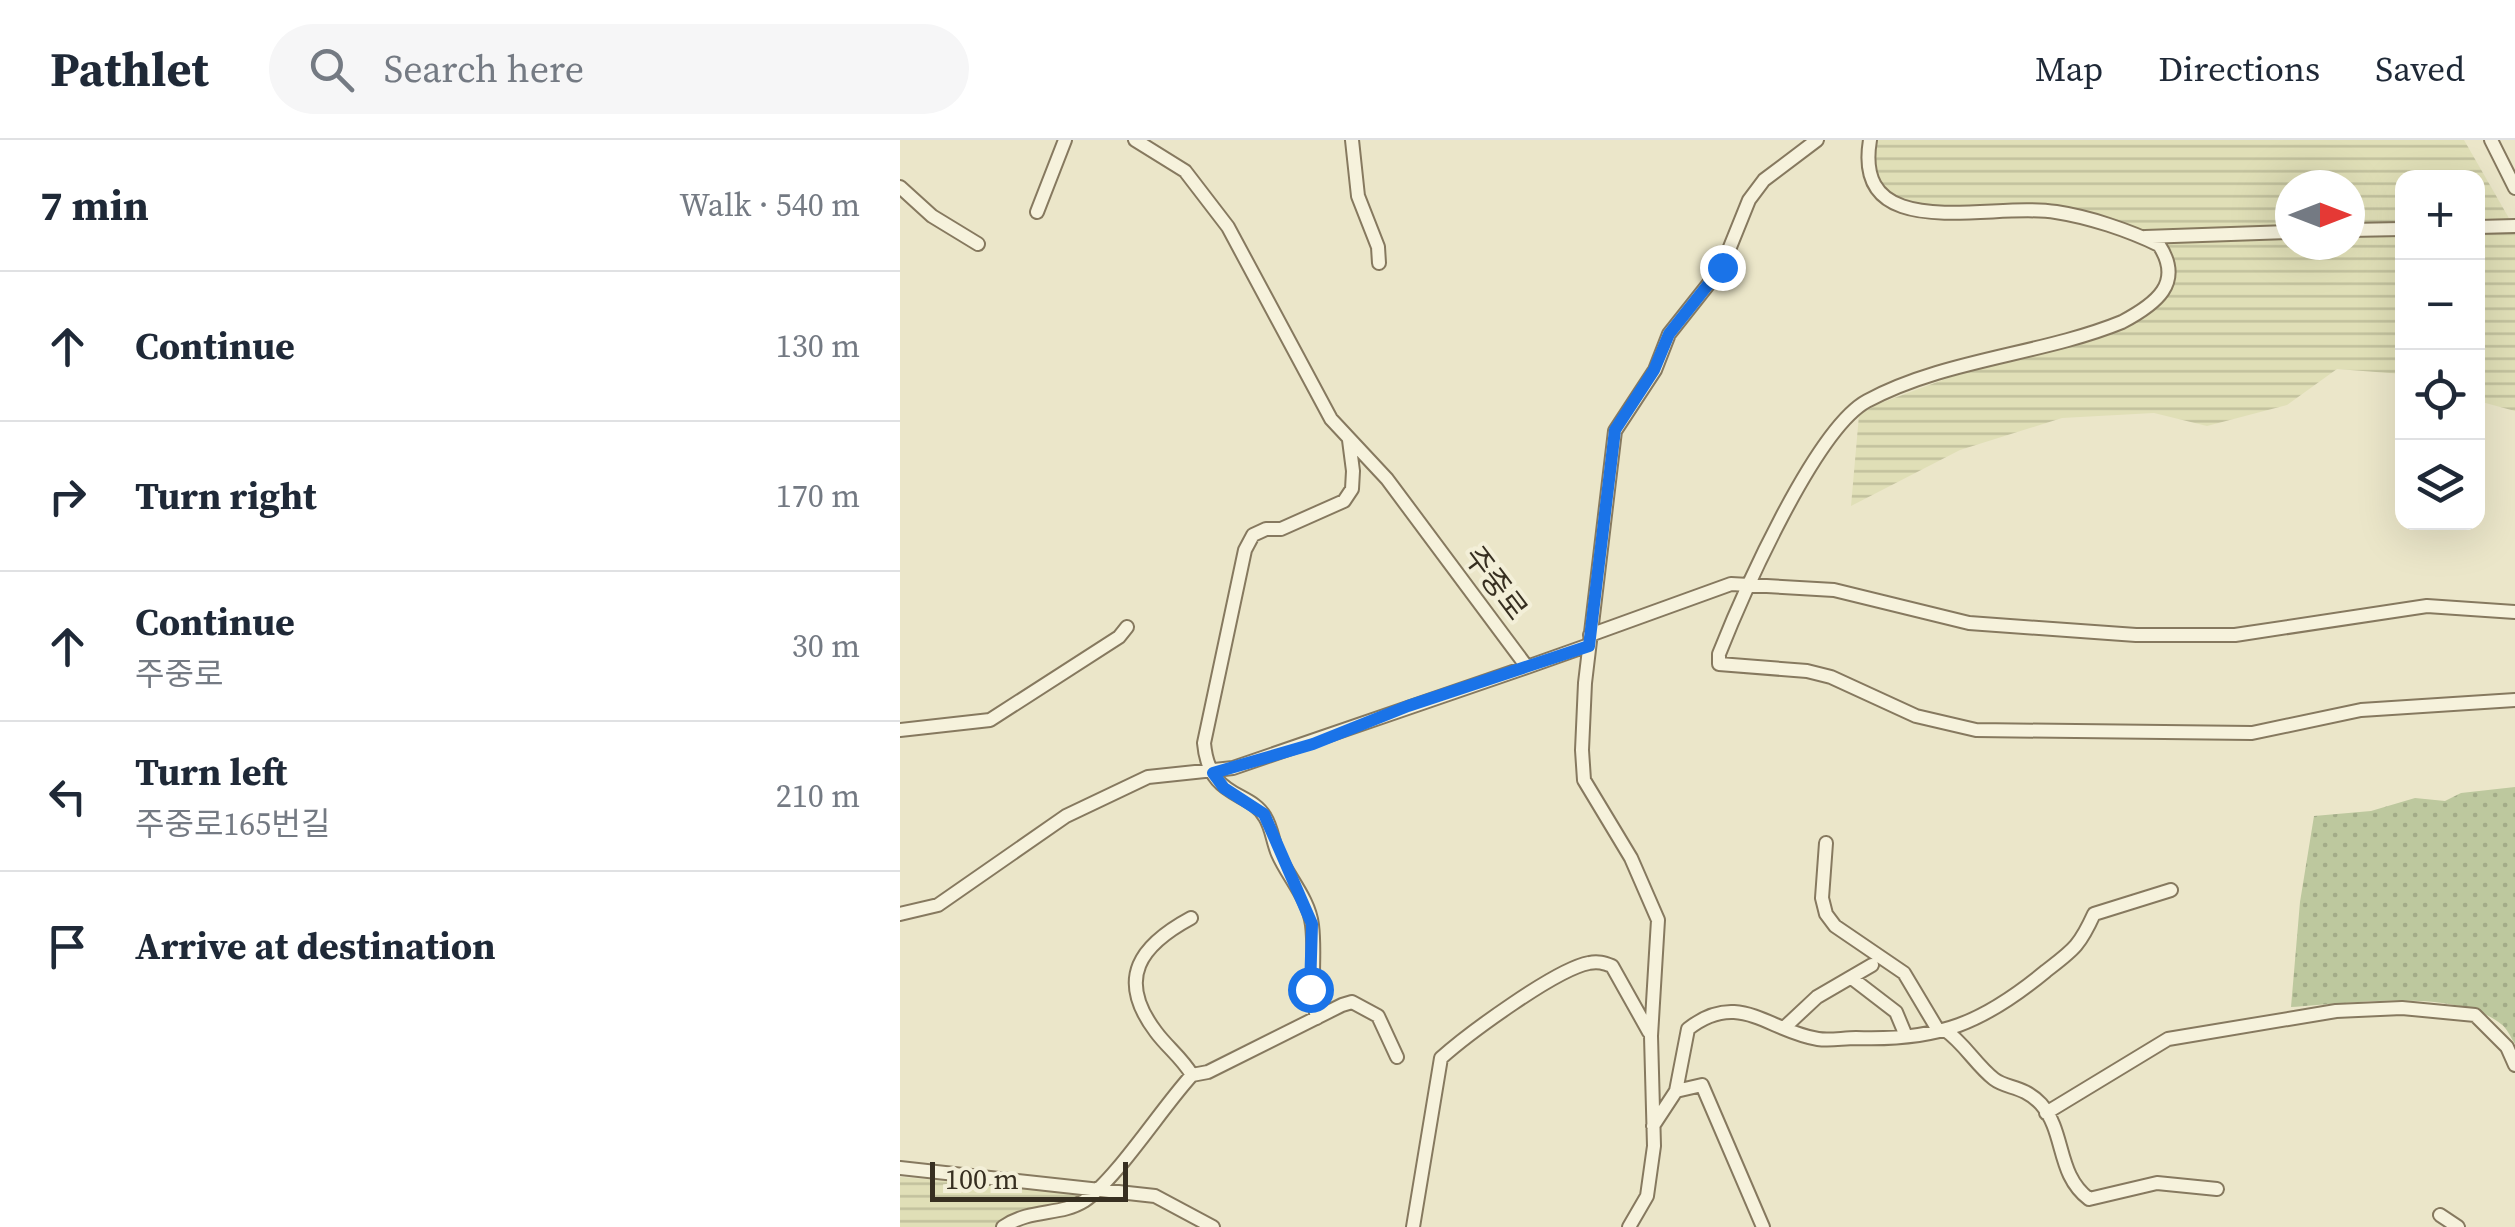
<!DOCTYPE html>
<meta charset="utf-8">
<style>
:root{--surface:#fff;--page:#f6f6f7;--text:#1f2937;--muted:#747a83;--line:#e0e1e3}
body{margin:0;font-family:"Source Serif 4","Noto Sans KR",serif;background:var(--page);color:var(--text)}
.controls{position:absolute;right:30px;top:30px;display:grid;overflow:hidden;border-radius:20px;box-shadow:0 10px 40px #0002}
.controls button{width:90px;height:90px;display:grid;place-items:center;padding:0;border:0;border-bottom:2px solid var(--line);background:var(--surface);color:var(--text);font:50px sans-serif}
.compass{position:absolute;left:1375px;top:30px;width:90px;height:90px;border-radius:50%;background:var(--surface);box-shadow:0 10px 40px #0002;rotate:90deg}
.scale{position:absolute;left:30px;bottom:25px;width:198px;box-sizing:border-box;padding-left:10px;border:5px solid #372f21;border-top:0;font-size:28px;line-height:35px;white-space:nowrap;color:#372f21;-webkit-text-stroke:8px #f3efd8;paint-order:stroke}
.stop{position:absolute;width:30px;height:30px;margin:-22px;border:8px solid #1a73e8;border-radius:50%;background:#fff}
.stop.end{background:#1a73e8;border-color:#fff;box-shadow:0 2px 10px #0008}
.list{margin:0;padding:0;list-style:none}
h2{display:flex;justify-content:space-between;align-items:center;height:130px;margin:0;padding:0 40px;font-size:42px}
h2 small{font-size:32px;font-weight:400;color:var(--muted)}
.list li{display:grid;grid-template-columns:65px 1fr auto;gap:30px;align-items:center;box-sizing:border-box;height:150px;padding:0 40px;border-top:2px solid var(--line)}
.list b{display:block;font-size:38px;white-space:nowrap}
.list p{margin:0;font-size:32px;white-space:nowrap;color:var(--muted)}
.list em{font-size:32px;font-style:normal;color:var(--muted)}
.icon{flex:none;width:55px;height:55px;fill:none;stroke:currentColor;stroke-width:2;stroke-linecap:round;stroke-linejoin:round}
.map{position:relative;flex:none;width:1615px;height:1087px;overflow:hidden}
header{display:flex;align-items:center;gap:60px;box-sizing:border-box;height:140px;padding:0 50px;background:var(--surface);border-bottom:2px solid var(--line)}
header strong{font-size:48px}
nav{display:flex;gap:55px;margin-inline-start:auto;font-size:35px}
.search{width:700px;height:90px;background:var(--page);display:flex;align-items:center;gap:25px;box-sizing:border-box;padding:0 35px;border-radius:55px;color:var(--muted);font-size:38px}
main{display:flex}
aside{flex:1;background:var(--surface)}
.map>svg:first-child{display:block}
.farmland{fill:url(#farmland-rules)}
.grass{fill:url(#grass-dots)}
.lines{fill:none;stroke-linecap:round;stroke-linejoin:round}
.minor-casing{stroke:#86795f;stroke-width:16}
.minor{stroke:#f6f2dc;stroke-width:12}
.route{stroke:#1a73e8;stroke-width:12}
.labels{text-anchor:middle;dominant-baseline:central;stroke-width:8;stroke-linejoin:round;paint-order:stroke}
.street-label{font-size:30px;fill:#372f21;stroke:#f3efd8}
</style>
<header>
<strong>Pathlet</strong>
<div class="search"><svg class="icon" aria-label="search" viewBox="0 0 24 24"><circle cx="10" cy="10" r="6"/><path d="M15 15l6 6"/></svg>Search here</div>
<nav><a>Map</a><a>Directions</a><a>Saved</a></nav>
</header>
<main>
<aside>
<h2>7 min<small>Walk · 540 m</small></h2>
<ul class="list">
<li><svg class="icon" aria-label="ahead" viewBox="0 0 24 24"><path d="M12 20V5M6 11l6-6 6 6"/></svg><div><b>Continue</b></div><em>130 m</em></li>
<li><svg class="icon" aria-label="right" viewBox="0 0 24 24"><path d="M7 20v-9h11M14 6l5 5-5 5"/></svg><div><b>Turn right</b></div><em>170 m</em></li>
<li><svg class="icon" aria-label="ahead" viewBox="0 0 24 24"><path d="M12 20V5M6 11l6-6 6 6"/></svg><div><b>Continue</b><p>주중로</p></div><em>30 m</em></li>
<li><svg class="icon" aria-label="left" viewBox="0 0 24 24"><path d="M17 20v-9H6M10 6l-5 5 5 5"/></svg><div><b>Turn left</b><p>주중로165번길</p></div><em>210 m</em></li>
<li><svg class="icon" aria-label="arrive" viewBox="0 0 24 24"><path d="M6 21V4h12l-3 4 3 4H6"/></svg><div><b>Arrive at destination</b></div></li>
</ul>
</aside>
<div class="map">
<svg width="1615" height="1087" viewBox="0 0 1615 1087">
<defs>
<pattern id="farmland-rules" width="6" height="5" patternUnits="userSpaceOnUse" patternTransform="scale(2.5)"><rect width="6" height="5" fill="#e0dfb7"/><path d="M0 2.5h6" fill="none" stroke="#c1c09d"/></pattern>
<pattern id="grass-dots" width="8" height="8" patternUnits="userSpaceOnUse" patternTransform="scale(2.5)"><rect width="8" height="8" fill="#bdc89e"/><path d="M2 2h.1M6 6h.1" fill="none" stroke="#a3ac88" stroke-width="1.8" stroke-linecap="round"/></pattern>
</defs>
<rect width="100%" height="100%" fill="#ebe6c9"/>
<path class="farmland" d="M975,0H1564L1610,80L1578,83V38H1502V85L1450,87V45H1390V88L1236,91L1100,66H1031L1000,61L984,52L971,32Z
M1615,89V271L1578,261V91Z
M1502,93V234L1437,229L1387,265L1307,286L1254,273L1162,278L1060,310L951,366L959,275L978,264L1075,228L1224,185L1270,149L1274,126L1262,102L1390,95V105H1450V94Z
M0,1037L187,1053L177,1061L117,1074L97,1087H0Z"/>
<path class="grass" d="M1615,647V904C1611,898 1607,888 1601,884C1555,847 1446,864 1391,867L1400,762L1414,676L1471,671L1515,658L1545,661L1561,653Z"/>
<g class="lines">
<g class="minor-casing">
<path id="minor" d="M235,0L285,31L328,87L431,279L487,339L627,527L689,505
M452,0L458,56L478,107L479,123
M970,0C952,107 1092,61 1156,72C1189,77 1228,90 1259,105C1284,143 1256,164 1222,182C1141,215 1045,219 967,261C915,289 842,456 819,514V524L907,531L931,537L1016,576L1076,590L1352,593L1461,570L1615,560
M1591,0L1615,48
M0,47L32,76L78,104
M137,72L165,0
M1578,87L1615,86
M1450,90L1502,89
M1245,97L1390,92
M690,495L831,444L934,450L1069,483L1236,495H1335L1527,466L1615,472
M0,590L90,580L219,497L227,487
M926,703L922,758L926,774L935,786L1004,833L1038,890
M0,774L38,765L166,676L248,637L333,628L627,527
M291,778C241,805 215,838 256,892C267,907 282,918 292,935
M953,839L996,872L1006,896
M417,878C409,846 416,816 412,785C409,759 388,737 378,714C373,703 372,688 365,677C350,650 309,660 304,603L345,410L353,395L366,389H381L444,361L452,349L453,331L449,300
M886,886L917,857L972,825
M1045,890C1064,903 1076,925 1094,939C1107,949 1123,945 1141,964C1166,993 1156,1034 1189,1059L1257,1043L1317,1049
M776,951L802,945L863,1087
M1146,973L1268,899L1436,871L1502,868L1575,875L1607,907L1615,925
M753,986L776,951L788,889C839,849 868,891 918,899C930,901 943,898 956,898C1039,901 1083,883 1146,831C1173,810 1179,807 1194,774L1271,750
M0,1028L255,1056L313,1087
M1540,1075L1558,1087
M103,1087C131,1068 160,1076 184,1061C216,1040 263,966 292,935L308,932L442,865L452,862L478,876L497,917
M513,1087L541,918C568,894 656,829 689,823C698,821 704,823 712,826L749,892
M729,1087L747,1056L754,1006L751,896L758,780L731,718L684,640L682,610L685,543L715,291L755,230L769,194L822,127L849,60L864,40L917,0"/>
</g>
<use href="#minor" class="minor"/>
</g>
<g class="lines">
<path class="route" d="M410,849L412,784L364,674L324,648L313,633L413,604L508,566L689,506L715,290L754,230L769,194L822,127"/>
</g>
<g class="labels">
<g class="street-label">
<text transform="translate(596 443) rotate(53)">주중로</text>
</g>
</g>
</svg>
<div class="controls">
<button>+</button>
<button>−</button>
<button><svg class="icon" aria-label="locate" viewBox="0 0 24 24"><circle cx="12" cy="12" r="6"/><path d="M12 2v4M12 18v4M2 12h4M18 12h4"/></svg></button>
<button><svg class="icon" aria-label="layers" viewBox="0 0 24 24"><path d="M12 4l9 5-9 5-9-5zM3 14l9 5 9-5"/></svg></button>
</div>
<svg class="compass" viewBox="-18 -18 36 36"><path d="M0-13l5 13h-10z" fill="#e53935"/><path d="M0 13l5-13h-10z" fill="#747a83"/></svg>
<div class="scale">100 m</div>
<div class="stop" style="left:410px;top:849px"></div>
<div class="stop end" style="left:822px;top:127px"></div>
</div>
</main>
